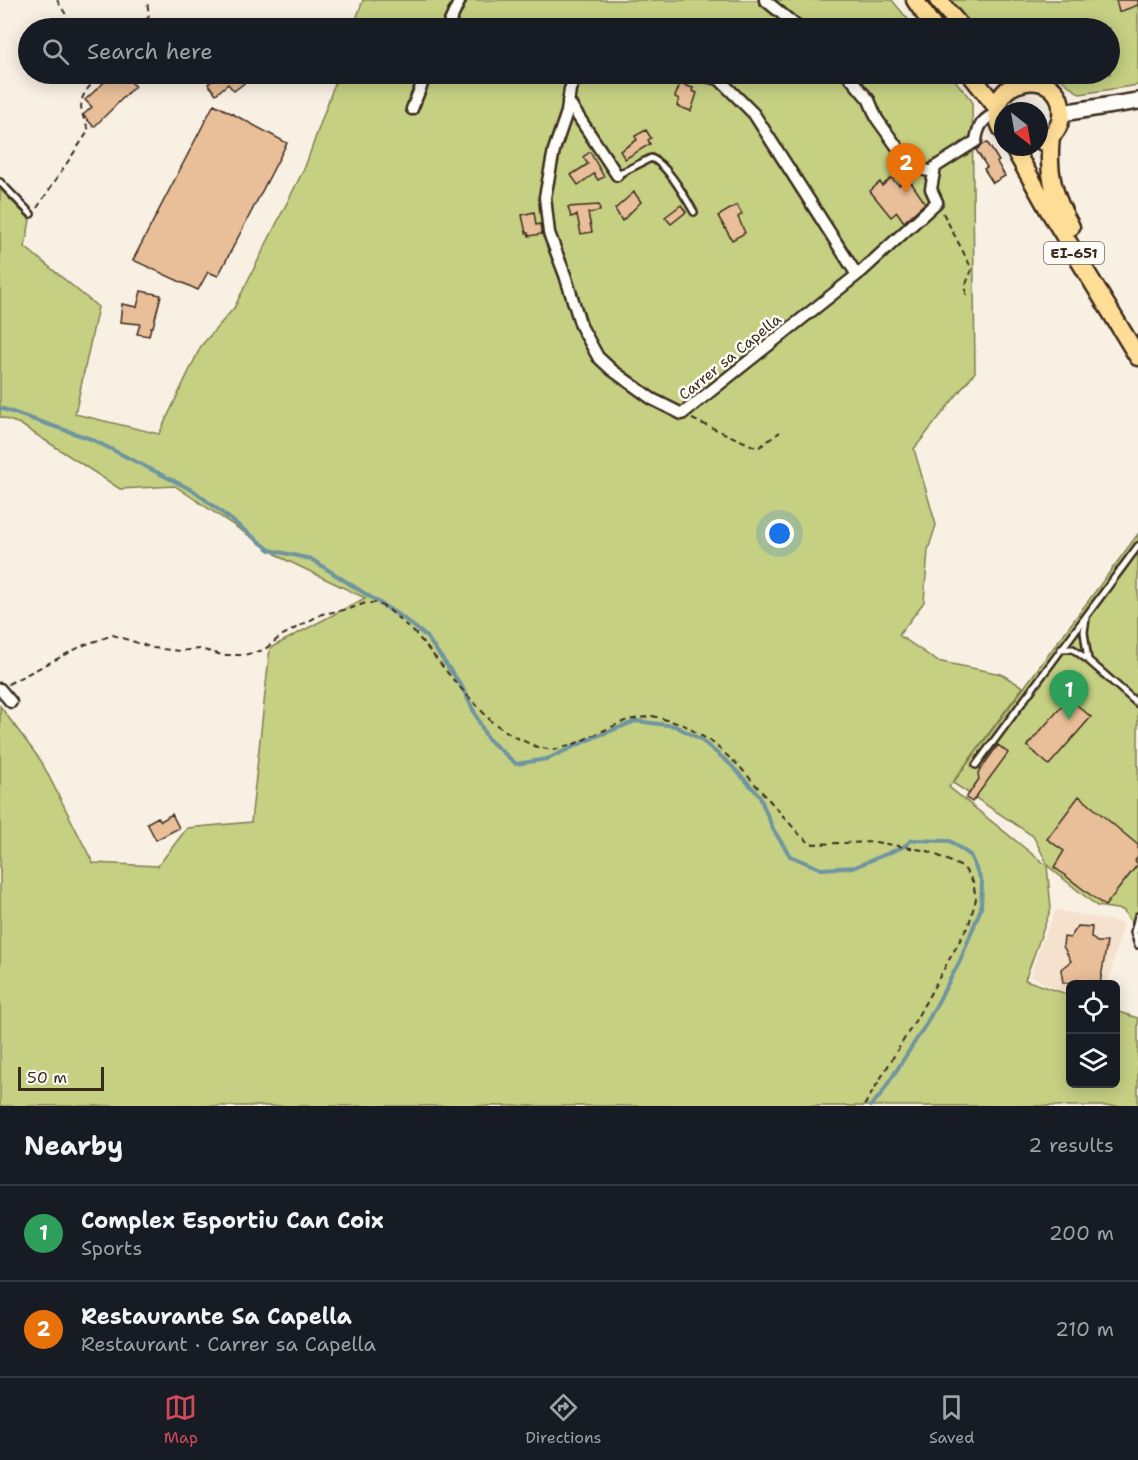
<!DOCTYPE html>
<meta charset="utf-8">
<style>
:root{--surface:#171b24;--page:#20242c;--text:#f1f3f6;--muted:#9ea1a6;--line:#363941;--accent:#d1495b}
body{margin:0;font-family:"Shantell Sans",sans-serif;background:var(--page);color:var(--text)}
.controls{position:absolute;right:18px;bottom:18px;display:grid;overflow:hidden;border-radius:9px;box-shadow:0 3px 15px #0003}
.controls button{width:54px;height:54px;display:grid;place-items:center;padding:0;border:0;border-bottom:2px solid var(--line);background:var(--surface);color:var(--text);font:30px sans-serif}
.compass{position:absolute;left:994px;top:102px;width:54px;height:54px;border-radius:50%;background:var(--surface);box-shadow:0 3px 15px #0003;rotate:149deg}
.scale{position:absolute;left:18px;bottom:15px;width:86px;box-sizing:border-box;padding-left:6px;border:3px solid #3b2a1e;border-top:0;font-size:16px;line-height:21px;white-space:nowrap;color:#3b2a1e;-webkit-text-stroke:4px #fdfcf7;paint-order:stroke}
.you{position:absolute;left:780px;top:534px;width:21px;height:21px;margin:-15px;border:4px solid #fff;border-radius:50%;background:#1a73e8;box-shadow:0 0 0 9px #1a73e833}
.badge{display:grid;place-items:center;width:39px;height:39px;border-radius:50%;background:var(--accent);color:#fff;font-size:20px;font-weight:700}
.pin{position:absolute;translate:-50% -50px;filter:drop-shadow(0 2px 3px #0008)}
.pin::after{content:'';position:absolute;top:32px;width:21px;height:18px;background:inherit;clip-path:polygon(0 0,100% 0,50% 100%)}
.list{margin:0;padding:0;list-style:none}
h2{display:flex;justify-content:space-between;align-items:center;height:78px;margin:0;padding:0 24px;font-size:26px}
h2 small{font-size:20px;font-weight:400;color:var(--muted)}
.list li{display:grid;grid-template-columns:39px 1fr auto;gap:18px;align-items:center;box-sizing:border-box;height:96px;padding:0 24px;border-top:2px solid var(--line)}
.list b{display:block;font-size:22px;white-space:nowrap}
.list p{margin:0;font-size:20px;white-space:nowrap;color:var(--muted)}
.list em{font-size:20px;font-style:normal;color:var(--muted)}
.icon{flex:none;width:33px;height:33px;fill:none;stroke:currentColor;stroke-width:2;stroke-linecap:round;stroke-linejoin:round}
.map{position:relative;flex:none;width:1138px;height:1106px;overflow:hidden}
.search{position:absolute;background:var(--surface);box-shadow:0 3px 15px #0003;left:18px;right:18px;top:18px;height:66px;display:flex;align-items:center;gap:15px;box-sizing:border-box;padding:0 21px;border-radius:33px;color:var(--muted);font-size:22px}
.sheet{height:270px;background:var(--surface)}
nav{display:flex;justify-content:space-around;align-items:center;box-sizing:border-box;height:84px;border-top:2px solid var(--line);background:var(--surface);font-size:16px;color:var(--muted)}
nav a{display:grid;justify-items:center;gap:3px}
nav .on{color:var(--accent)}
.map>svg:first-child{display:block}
.built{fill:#f4e1ce}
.green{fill:#c5d083;stroke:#807d50;stroke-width:1.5}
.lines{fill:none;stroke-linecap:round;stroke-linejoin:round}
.stream{stroke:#70959f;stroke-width:4}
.building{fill:#e9bf99;stroke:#3b2a1e;stroke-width:1.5}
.lane-casing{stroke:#3b2a1e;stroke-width:10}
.street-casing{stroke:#3b2a1e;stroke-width:15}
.secondary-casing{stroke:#3b2a1e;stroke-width:20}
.primary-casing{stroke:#3b2a1e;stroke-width:21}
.path{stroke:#3b2a1e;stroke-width:2;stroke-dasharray:6 4.5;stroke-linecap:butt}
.lane{stroke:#fdfcf7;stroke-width:5}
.street{stroke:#fdfcf7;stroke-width:10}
.secondary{stroke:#fdfcf7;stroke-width:15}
.primary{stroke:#fedd96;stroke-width:16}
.labels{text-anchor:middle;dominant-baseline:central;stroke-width:5;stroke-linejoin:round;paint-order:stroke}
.shield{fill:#fdfcf7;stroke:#75695f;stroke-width:1.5}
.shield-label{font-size:14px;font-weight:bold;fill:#3b2a1e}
.street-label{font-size:15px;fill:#3b2a1e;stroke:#fdfcf7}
</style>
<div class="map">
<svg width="1138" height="1106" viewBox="0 0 1138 1106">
<rect width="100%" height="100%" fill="#f9f0e4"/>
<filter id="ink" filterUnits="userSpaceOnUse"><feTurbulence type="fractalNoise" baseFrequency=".0167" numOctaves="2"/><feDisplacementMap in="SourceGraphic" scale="12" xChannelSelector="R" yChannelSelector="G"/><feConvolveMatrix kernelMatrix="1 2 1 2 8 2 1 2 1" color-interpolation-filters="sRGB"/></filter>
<g filter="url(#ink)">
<path class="built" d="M1056,910L1123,923L1111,972L1106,984H1070V993L1043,983L1031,975L1040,946Z"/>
<path class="green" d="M363,0H892L915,28H353Z
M942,0H1138V85L1080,94L1054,74H1110V28H965Z
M338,74H950L972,101L975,372L914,449L936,525L928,550L924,602L899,635L937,661L1001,674L1023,687L949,787L1047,866L1051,908L1025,980L1070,995V1084H1116V1011L1138,1018V1106H0V706L41,761L93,863L158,866L187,828L251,822L270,648L365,598L282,558L175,486L120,489L20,424L0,417V189L30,220L25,247L98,307L75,414L159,434L201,346L234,308L305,167Z
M1138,534V932L1123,910L1097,906L1049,867L1033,836L953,783Z"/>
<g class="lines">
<path class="stream" d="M0,408L91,439L194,491L270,550L311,559L403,618L426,636L461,685L487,738L516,764L547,759L595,737L636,721L675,726L700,739L730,764L759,795L773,829L790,856L821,869L855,867L903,847L912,840L950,841L970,855L982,882L981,908L960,961L925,1026L880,1096L870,1106"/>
</g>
<path class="building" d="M1116,0H1138V5L1119,12Z
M113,74H134L128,79L135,86L94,127L83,115L92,107L85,100Z
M221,74H256L234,91L228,84L216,94L208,84Z
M680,84L693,88L692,91L697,93L691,111L677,106L679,99L675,97Z
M214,104L287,143L218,276L208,272L198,290L133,260Z
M646,130L651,138L648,140L650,144L625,159L620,151L637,140L635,136Z
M987,142L999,161L997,162L1005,176L993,183L984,169L987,167L976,150Z
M590,152L604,177L598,180L594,174L578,185L571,175L588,164L583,157Z
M891,178L899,185L908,178L925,203L904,222L897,212L891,217L870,191L880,182L882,186Z
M634,192L641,202L622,221L615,209Z
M599,205L600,211L588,213L592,232L581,234L577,215L571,217L568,207Z
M681,205L686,212L671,224L665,217Z
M737,205L742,214L738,217L745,233L732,240L718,216Z
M534,212L536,225L540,224L542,234L529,236L528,233H526L522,215Z
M141,291L161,295L153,327H151L149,336L137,334L140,324L120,322L122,304L137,307Z
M1069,698L1091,717L1049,765L1027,746Z
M998,745L1008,753L972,802L966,798L979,779L978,773Z
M1079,796L1138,845V856L1135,861L1138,864L1105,906L1054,867L1064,851L1047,839Z
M172,814L179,828L156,840L147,823L158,817L161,821Z
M1078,926L1092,927L1091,937L1097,942H1107L1100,984L1063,983L1061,969L1071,961L1063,946L1064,937L1070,938Z"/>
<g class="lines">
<g class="lane-casing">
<path id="lane" d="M617,175L651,158C667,164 685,197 694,212
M0,182L31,214
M1086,618L1084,632L1088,660L1138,704
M1061,649H1073L1088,660
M976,765L1138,546
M1138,916L1134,932L1138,945"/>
</g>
<g class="street-casing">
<path id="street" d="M765,0L799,28
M447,28L460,0
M578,74L570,89L567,112L554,150L545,197L549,233L565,275L581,326L598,357L612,370L652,399L682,414L862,271L937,202L931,189L935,167L976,141C978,125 983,119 997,113
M696,74L719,79L754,114L857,275
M847,74L869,100L877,119L905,158L915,168L934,172
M568,101L617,175
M412,109L426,74
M0,689L11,702"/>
</g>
<g class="secondary-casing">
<path id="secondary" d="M1062,113L1138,101"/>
</g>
<g class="primary-casing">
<path id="primary" d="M915,0L934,28
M938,0L962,28
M970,74L998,109
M1003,131C973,78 1067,60 1061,116C1060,128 1053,136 1043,142
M1051,136C1047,173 1053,195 1071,227
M1013,147L1048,209L1138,357"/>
</g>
<path class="path" d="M57,0L74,28
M140,28L149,16L147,0
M37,208L89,130C75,103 80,94 102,74
M943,213L972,269L966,284V296
M692,419L758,448L780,432
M8,684L84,645L113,635L153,648L179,651L200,649L222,655H244L264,650L281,636L322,614L349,609L366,603H377L389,610L416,634L456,683L492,722L515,737L537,747L553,750L572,745L627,720L653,716L684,725L713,743L739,766L799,834L811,844L875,842L928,851L964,868L973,882L976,899L969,924L915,1021L864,1106"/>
<use href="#lane" class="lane"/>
<use href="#street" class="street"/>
<use href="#secondary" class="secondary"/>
<use href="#primary" class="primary"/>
</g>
</g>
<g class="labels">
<rect class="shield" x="1044" y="242" width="60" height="22" rx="4.5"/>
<g class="shield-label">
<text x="1074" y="253">EI-651</text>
</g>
<g class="street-label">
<text transform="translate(730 357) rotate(-39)">Carrer sa Capella</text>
</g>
</g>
</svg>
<div class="controls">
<button><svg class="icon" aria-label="locate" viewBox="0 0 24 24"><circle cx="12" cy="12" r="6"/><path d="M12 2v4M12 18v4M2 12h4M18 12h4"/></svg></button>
<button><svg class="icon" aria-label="layers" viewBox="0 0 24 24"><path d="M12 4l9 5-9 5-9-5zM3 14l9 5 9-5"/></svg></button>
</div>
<svg class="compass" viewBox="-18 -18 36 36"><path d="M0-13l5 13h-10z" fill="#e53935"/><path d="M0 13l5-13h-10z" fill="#9ea1a6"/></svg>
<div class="scale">50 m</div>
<div class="you"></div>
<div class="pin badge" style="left:1069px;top:720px;background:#2e9e5b">1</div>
<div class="pin badge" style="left:906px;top:193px;background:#e8710a">2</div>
<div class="search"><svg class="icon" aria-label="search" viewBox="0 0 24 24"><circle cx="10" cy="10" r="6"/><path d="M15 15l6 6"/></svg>Search here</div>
</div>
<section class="sheet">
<h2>Nearby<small>2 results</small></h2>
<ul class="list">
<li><span class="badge" style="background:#2e9e5b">1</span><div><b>Complex Esportiu Can Coix</b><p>Sports</p></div><em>200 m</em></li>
<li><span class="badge" style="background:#e8710a">2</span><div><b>Restaurante Sa Capella</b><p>Restaurant · Carrer sa Capella</p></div><em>210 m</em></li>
</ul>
</section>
<nav>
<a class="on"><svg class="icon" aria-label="map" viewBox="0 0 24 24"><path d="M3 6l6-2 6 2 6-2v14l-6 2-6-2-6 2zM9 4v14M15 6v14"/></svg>Map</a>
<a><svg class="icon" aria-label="directions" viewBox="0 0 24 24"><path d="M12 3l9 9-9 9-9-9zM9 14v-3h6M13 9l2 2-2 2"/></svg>Directions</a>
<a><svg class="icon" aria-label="saved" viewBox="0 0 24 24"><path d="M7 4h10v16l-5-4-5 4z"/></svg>Saved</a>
</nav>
